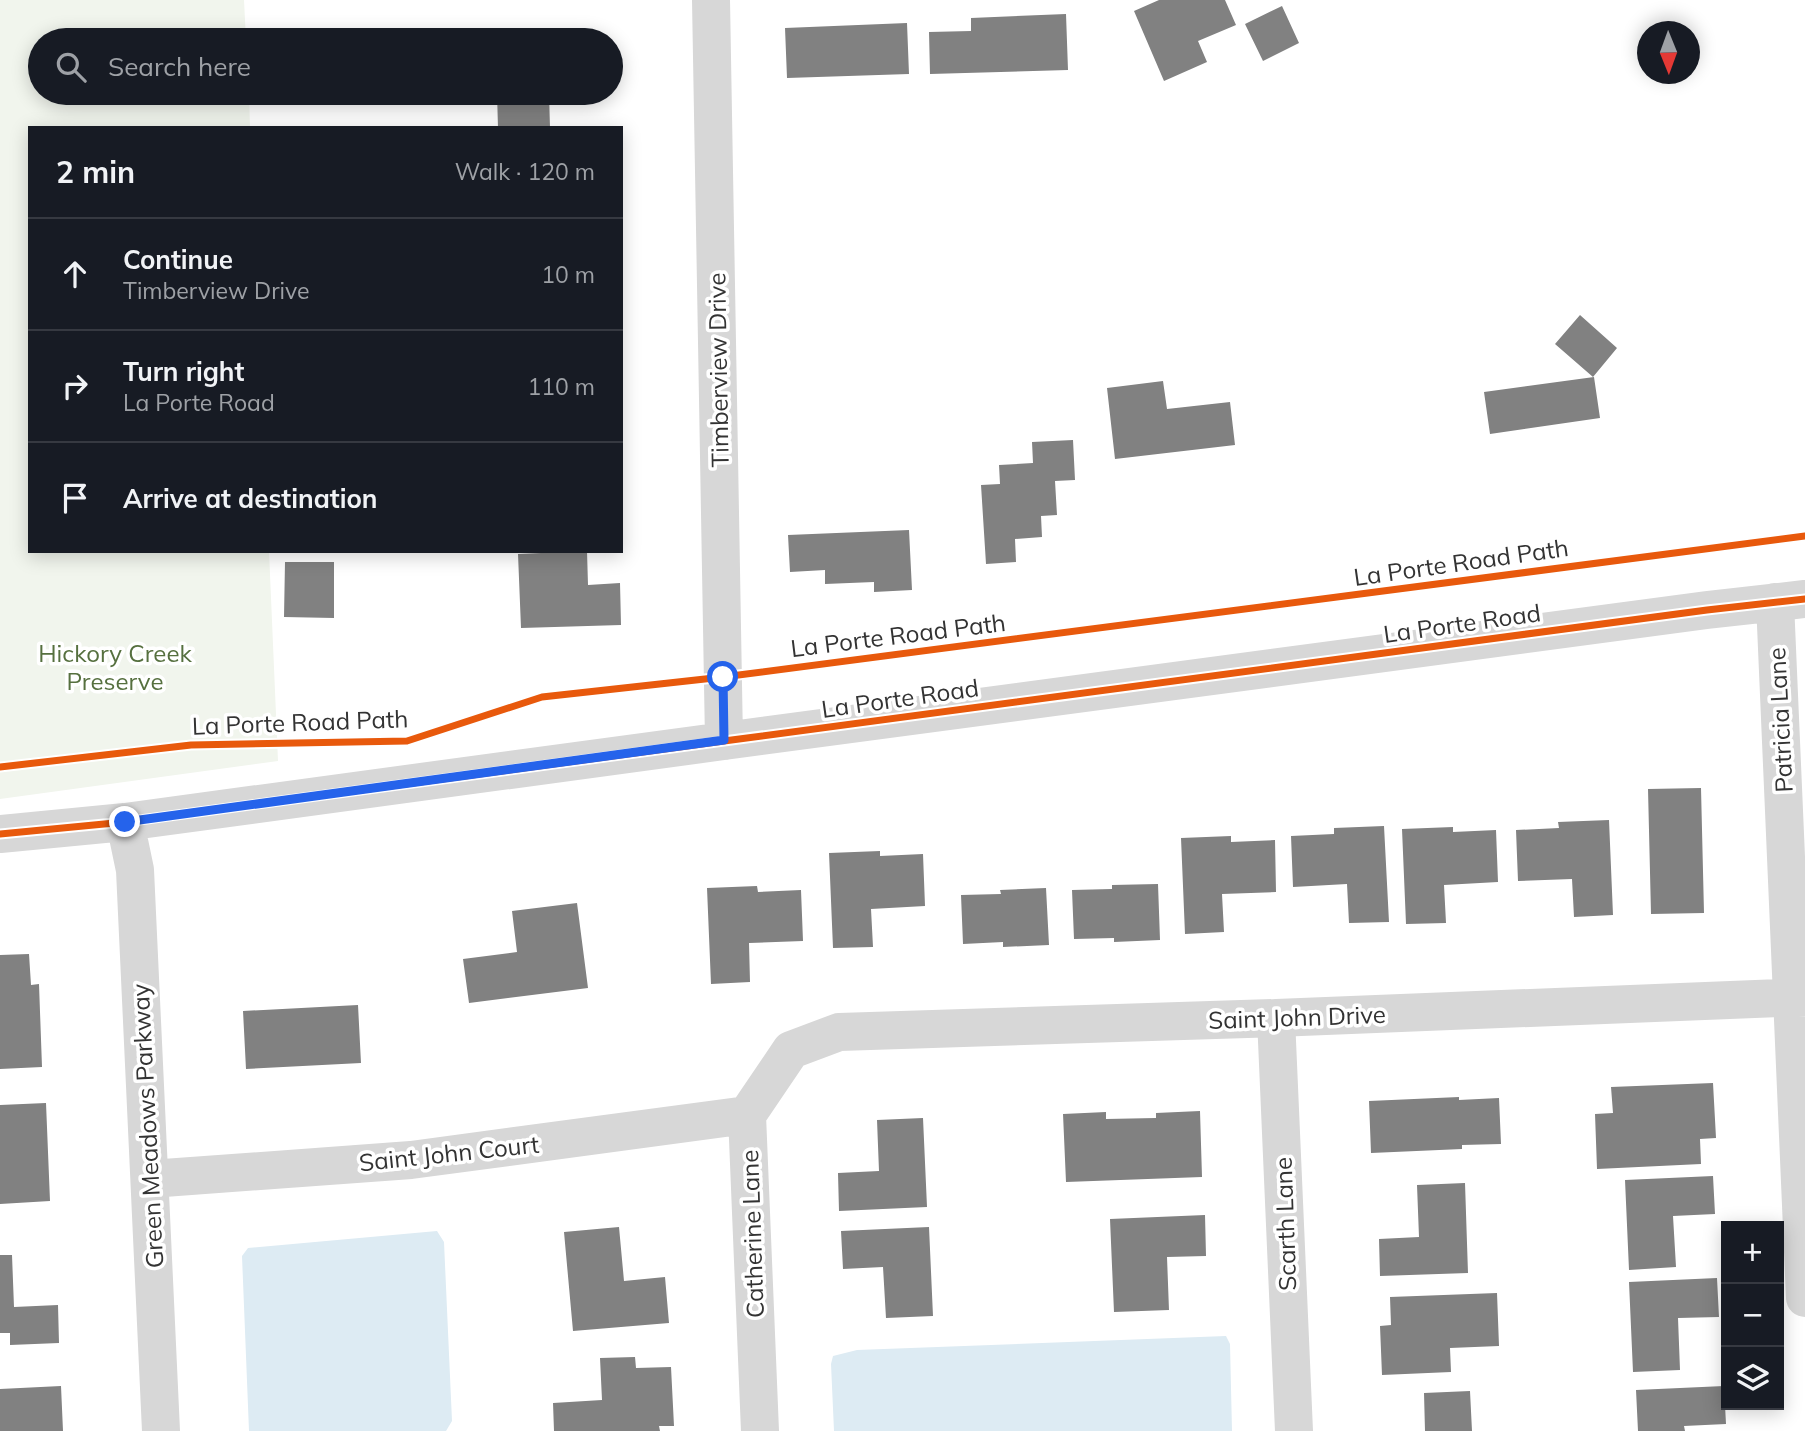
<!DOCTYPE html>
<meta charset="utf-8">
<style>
:root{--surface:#171b24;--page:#20242c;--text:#f1f3f6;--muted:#9ea1a6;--line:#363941}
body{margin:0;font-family:Mulish,sans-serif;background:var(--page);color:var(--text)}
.controls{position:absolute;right:21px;bottom:21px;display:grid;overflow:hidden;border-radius:0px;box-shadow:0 4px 18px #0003}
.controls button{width:63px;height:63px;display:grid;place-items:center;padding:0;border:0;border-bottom:2px solid var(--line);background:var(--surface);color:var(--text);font:35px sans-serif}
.compass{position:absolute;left:1637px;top:21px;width:63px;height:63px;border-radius:50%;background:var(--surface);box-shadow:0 4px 18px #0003;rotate:179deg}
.stop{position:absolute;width:21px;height:21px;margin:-16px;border:5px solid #2563eb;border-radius:50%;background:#fff}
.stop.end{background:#2563eb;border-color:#fff;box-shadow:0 2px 7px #0008}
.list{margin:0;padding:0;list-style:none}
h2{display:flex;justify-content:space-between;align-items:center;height:91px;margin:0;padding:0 28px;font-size:30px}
h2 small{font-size:23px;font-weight:400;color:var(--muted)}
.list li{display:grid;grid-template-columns:46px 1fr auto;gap:21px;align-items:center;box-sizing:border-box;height:112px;padding:0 28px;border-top:2px solid var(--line)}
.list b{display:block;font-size:26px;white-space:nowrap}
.list p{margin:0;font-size:23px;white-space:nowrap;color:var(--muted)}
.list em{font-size:23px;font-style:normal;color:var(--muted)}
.icon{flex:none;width:38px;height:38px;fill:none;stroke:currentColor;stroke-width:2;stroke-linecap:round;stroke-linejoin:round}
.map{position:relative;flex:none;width:1805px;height:1431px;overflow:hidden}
.search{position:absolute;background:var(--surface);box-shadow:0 4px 18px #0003;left:28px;top:28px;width:595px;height:77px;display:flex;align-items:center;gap:18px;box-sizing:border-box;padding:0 24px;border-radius:38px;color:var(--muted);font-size:26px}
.panel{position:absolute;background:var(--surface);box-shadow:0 4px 18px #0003;left:28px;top:126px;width:595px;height:427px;border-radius:0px}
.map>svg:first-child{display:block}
.green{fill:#f1f5ed}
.water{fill:#ddebf3}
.building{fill:#818181}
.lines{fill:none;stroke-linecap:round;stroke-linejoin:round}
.minor{stroke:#d7d7d7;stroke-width:38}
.cycleway-casing{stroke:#fff;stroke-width:11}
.cycleway{stroke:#e8590c;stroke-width:7}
.route{stroke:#2563eb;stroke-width:9}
.labels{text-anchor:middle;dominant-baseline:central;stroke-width:7;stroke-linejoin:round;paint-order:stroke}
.street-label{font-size:24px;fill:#333;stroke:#fff}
.park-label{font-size:24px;fill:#56703f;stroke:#fff}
</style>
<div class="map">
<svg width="1805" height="1431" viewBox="0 0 1805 1431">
<rect width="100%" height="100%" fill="#fff"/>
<path class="green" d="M0,0H244L246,40H40V93H249L250,128H30V551H269L278,761L0,799Z"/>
<path class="water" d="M437,1231L444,1242L452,1421L446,1431H249L242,1256L248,1248Z
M1226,1336L1230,1344L1232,1431H834L831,1364L833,1356L857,1350Z"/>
<path class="building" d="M1159,0H1225L1236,25L1198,41L1207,62L1164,81L1134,11Z
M1282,6L1299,43L1263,61L1245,24Z
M1066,14L1068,70L930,74L929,32L971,31V18Z
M907,23L909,74L787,78L785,28Z
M497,93H549L550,128H498Z
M1580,315L1617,348L1593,377L1555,344Z
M1594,377L1600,418L1490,434L1484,392Z
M1163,381L1167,409L1230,402L1235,445L1115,459L1107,388Z
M1073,440L1075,480L1055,481L1057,515L1041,516L1042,537L1015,539L1016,562L986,564L981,485L1000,484L999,465L1033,463L1032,442Z
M909,530L912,590L874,592V582L825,584V570L790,572L788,535Z
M587,551L588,585L620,583L621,625L521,628L518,554Z
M285,562H334V618L284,617Z
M1701,788L1704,913L1651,914L1648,789Z
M1609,820L1613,915L1574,917L1572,879L1518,881L1516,830L1559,828L1558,822Z
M1384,826L1389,922L1349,923L1347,884L1293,887L1291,836L1334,834V828Z
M1453,827V832L1496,830L1498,882L1444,885L1446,923L1406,924L1402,829Z
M1231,836V842L1275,840L1276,892L1222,894L1224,932L1185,934L1181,838Z
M880,851V856L923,854L925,906L871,909L873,947L833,948L829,853Z
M1158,884L1160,940L1114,942V938L1074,939L1072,890L1112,889V885Z
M757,886L758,892L801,890L803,941L749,943L750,982L711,984L707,888Z
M1046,888L1049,945L1003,947V942L963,944L961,895L1001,894L1000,890Z
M577,903L588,988L469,1003L463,959L517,952L512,911Z
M29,954L31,985L39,984L42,1067L0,1069V955Z
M358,1005L361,1063L246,1069L243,1011Z
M1713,1083L1716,1138L1700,1139L1701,1164L1597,1169L1595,1114L1613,1113L1611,1087Z
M1459,1097V1100L1499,1098L1501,1144L1462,1145V1149L1371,1153L1369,1101Z
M46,1103L50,1201L0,1204V1105Z
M1200,1111L1202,1177L1066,1182L1063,1114L1106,1112V1119L1156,1118V1113Z
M923,1118L927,1207L839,1211L838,1173L879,1171L877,1120Z
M1713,1176L1715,1214L1673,1216L1676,1267L1629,1270L1625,1180Z
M1465,1183L1468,1273L1380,1276L1379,1239L1419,1237L1417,1185Z
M1205,1215L1206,1256L1167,1257L1169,1310L1114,1312L1110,1219Z
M619,1227L624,1281L665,1277L669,1323L573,1331L564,1232Z
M929,1227L933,1316L886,1318L883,1267L843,1269L841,1231Z
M0,1255H12L14,1307L58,1305L59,1343L10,1345V1333H0Z
M1717,1278L1719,1317L1678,1318L1680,1370L1633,1372L1629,1282Z
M1497,1293L1499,1346L1450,1348L1451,1372L1382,1375L1380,1326L1391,1325L1390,1297Z
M635,1357L636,1368L671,1367L674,1426H659L660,1431H554L553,1403L602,1400L600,1358Z
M61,1386L63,1431H0V1389Z
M1724,1386L1726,1424L1684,1426L1685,1431H1638L1636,1390Z
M1470,1391L1472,1431H1425L1424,1393Z"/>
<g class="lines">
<path class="minor" d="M711,0L724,741
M1775,602L1805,1298
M125,822L135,870L161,1431
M0,834L125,822L724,741L1707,610L1805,599
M1276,1018L1294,1431
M150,1179L411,1160L747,1115
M760,1431L747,1115L791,1050L839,1032L1276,1018L1805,997"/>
<g class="cycleway-casing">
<path id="cycleway" d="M0,767L191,745L407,741L542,697L723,677L1805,536
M0,834L125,822L724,741L1707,610L1805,599"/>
</g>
<use href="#cycleway" class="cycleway"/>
</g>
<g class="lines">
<path class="route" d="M125,822L724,740L723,677"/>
</g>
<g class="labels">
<g class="street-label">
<text transform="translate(718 370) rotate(-91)">Timberview Drive</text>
<text transform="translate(1461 562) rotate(-8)">La Porte Road Path</text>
<text transform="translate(1462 623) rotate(-8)">La Porte Road</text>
<text transform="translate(898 635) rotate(-7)">La Porte Road Path</text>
<text transform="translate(900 698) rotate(-8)">La Porte Road</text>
<text transform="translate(1780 720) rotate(-93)">Patricia Lane</text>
<text transform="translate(300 722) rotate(-2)">La Porte Road Path</text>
<text transform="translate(1297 1017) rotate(-2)">Saint John Drive</text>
<text transform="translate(147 1126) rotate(-93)">Green Meadows Parkway</text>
<text transform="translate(449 1153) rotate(-6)">Saint John Court</text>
<text transform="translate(1285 1224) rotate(-92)">Scarth Lane</text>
<text transform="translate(752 1234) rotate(-92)">Catherine Lane</text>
</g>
<g class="park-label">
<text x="115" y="653">Hickory Creek<tspan x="115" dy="28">Preserve</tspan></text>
</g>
</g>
</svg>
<div class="controls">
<button>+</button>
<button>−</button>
<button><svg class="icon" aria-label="layers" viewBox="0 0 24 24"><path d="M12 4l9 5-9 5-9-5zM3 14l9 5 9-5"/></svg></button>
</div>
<svg class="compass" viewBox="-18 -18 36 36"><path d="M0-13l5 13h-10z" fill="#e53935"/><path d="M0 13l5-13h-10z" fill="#9ea1a6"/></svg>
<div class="stop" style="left:723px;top:677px"></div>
<div class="stop end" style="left:125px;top:822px"></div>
<div class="search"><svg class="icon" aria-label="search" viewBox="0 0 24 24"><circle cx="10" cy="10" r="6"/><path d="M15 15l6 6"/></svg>Search here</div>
<section class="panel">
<h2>2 min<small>Walk · 120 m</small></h2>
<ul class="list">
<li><svg class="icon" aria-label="ahead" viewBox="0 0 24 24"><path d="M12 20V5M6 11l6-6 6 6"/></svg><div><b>Continue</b><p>Timberview Drive</p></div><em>10 m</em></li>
<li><svg class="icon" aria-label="right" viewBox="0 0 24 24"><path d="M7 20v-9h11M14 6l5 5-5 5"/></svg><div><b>Turn right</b><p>La Porte Road</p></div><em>110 m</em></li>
<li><svg class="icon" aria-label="arrive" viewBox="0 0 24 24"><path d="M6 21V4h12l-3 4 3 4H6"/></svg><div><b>Arrive at destination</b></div></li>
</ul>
</section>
</div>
